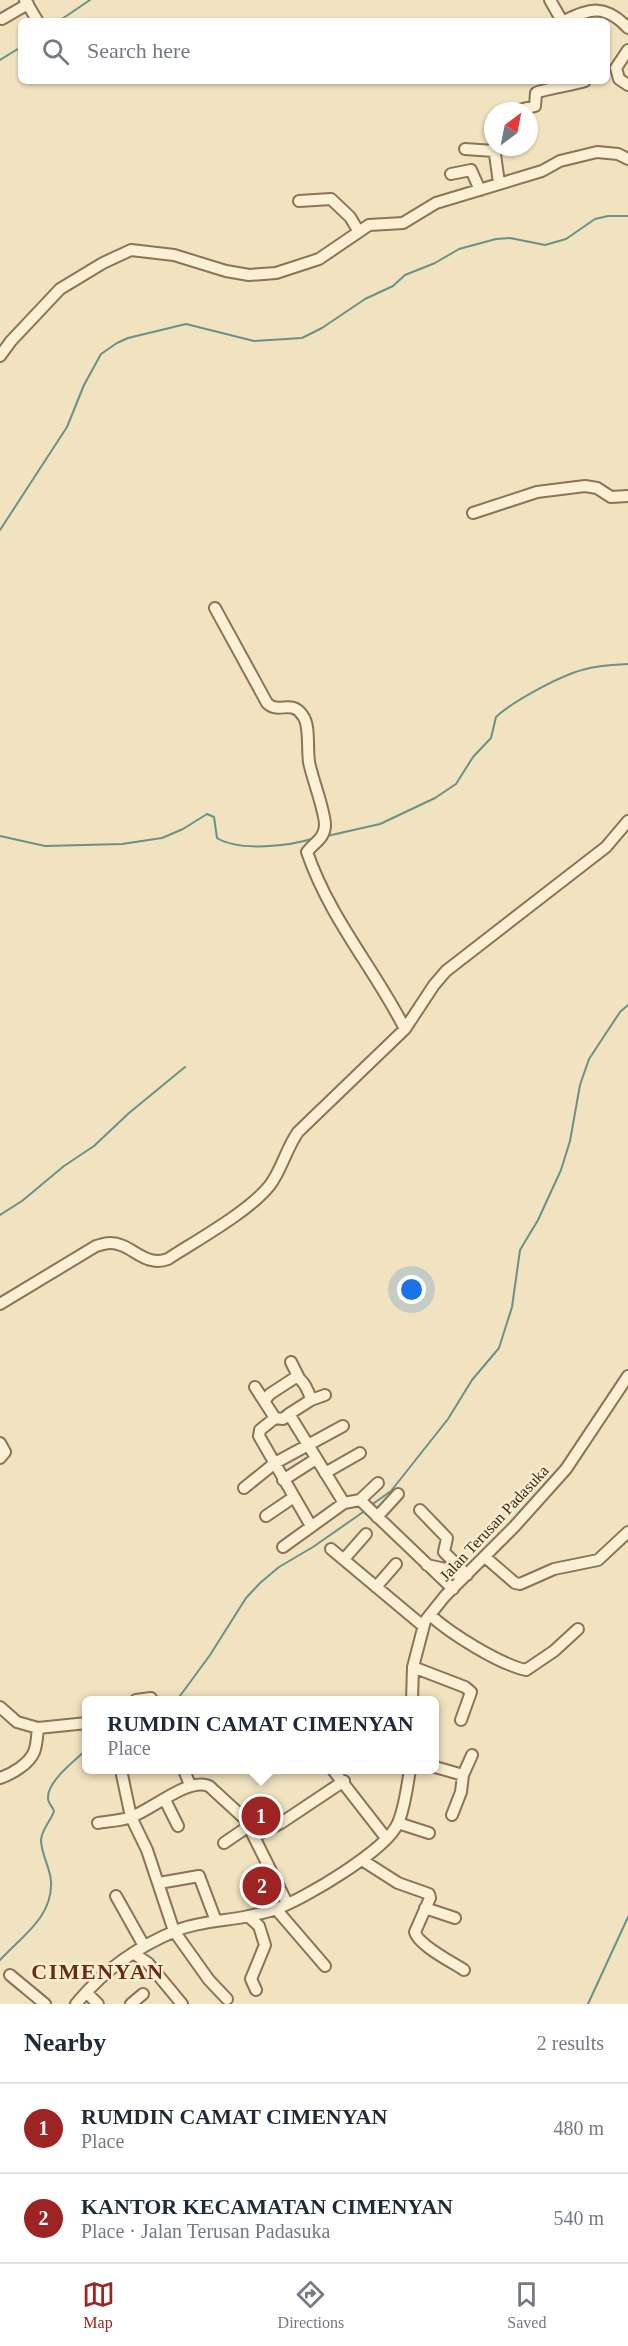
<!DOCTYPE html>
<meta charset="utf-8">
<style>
:root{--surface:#fff;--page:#f2f2f3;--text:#1f2937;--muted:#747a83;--line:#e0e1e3;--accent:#9d2422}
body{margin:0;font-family:"Times New Roman",serif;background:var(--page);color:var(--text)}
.compass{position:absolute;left:484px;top:102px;width:54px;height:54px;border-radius:50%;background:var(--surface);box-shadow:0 2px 4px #0004;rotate:32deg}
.you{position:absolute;left:412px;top:1290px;width:21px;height:21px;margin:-15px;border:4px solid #fff;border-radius:50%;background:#1a73e8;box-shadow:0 0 0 9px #1a73e833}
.badge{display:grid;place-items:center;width:39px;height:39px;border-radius:50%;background:var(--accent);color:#fff;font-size:20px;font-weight:700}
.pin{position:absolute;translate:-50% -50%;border:3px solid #fff;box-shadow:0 2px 6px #0006}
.popup{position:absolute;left:82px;top:1696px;width:357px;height:78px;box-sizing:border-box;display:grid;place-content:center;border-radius:9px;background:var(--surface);filter:drop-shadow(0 2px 4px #0005);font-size:20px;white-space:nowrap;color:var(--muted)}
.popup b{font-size:22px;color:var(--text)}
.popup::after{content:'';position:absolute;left:50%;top:100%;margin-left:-12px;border:12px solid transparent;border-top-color:var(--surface)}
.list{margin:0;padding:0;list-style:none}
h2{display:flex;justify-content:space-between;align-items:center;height:78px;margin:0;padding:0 24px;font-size:26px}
h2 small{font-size:20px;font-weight:400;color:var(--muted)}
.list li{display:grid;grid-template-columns:39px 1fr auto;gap:18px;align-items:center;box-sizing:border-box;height:90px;padding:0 24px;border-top:2px solid var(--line)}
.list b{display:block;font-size:22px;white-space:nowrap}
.list p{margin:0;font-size:20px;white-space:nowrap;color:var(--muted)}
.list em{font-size:20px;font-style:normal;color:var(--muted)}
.icon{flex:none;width:33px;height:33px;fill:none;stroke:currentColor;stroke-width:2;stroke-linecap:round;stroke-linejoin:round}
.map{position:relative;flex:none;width:628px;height:2004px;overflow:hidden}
.search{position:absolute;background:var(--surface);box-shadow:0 2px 4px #0004;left:18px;right:18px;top:18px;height:66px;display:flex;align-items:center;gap:15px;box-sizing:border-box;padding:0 21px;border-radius:9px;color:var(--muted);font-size:22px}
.sheet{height:258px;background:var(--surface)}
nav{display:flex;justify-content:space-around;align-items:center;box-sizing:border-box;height:84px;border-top:2px solid var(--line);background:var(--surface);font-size:16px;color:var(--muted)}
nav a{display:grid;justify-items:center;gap:3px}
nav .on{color:var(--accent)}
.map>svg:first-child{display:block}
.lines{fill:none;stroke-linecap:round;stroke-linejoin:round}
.stream{stroke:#699188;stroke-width:2}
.minor-casing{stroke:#8b7356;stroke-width:14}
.minor{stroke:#fbf0d3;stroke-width:10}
.labels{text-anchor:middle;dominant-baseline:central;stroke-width:5;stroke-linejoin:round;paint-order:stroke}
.street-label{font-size:16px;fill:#392b1c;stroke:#f8edcf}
.district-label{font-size:22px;font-weight:bold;letter-spacing:1.5px;fill:#682b18;stroke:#f8edcf}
</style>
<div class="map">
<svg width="628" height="2004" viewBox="0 0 628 2004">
<rect width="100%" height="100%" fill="#f1e3bf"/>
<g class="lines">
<path class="stream" d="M59,21L90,0
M0,60L21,47
M0,530L67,427L84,385L101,354L117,343L128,338L186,324L254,341L302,338L322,328L365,299L393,286L405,275L435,263L459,249L496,239L510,238L545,245L566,239L595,219L608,216H628
M0,836L45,846L122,844L162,838L183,829L207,814L214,817L217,838C240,852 290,846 315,838
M327,836L380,824L435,798L456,784L473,757L491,738L496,717C513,701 563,674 586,669C600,665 614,665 628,664
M0,1215L22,1201L64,1166L94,1146L129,1113L185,1067
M370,1506L391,1491L448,1419L472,1380L499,1348L512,1307L520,1250L538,1220L561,1170L570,1141L580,1085L589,1059L620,1012L628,1005
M177,1700L210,1655L246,1598L260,1583L279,1567L313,1547L366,1510
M0,1960C22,1936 53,1917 51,1881C50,1867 41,1854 41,1840C42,1828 51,1821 54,1811C52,1806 48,1803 48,1798C47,1781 76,1760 87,1749
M588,2004L628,1917"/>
<g class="minor-casing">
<path id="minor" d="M25,0L37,20
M550,0L562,21
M2,19L28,4
M564,21C591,8 605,4 628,28
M628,50L616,68L619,79L628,85
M515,111L535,106L536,93C543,89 573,85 585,81
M494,147L499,183
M465,149L494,151
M451,174L471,170L480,190
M299,201L331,199L350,217L359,232
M0,356L11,341L60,289L103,263L131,250L174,255L226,271L249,275L276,273L319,259L369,225L403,223L436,203L542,171L560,161L597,152L618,154L628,159
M473,513L537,492L585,486L597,488L611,497L628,496
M215,608L267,703C279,715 291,698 303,716C310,725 307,748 309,762C312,778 325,811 325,825C325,838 314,843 307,852C330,919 374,968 405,1029
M0,1304L96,1246C100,1245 106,1243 110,1243C132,1243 144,1268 168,1259C197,1240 250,1211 270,1185C282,1169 286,1149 298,1132L405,1029L434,985L446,971L606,847L628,821
M291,1362L299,1378
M255,1387L264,1401
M311,1400L325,1395
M275,1418L260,1430L259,1436L311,1526
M0,1443L5,1452L0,1458
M325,1473L360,1453
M283,1480L316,1459
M244,1488L275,1463L343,1426
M360,1500L378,1483
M344,1503L360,1500L453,1589
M420,1510L447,1538L444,1552L467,1575
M266,1516L294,1497
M377,1517L398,1494
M283,1547L344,1503L289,1414L311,1400C309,1392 304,1380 296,1377L270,1394L264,1401L275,1418L283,1419L289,1414
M331,1549L423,1626
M485,1557L515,1583L520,1584L554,1569L598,1560L628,1532
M344,1559L366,1534
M427,1565L450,1570L463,1578
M376,1587L396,1564
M430,1615C451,1634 499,1664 526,1670L554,1651L578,1629
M413,1667L465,1687L471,1692L461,1720
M136,1700L151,1698
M412,1700L413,1667L425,1621L445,1596L514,1527L566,1469L628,1376
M0,1707L17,1722L38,1728
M435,1767L463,1775L461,1792L452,1815
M121,1770L131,1817L147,1850L174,1931L209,1980L227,1999
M184,1770L190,1785
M333,1770L386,1838
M463,1775L472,1755
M0,1778C12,1774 29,1764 34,1752C37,1745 37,1735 38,1728L87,1723
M165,1800L178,1826
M98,1823C108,1821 121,1821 131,1817C152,1810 188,1777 209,1786L245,1819L287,1903
M398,1823L429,1833
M255,1836L281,1823L344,1781
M224,1843L249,1826
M362,1860L398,1883L429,1894L430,1898L415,1932C418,1945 452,1962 464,1970
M159,1883L199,1876L216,1921
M116,1896L144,1946
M425,1908L455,1918
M276,1909L325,1966
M248,1916L259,1926L265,1945L251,1979L256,1990
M133,1953L148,1963L182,2004
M10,1975L45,2004
M87,1993L98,2004
M76,2004C103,1971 138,1946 178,1930C200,1921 226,1921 249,1916C258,1914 268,1912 276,1909C304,1899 387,1850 398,1823C405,1807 407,1786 410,1770
M131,2004L143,1994"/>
</g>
<use href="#minor" class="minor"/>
</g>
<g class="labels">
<g class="street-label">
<text transform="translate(494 1523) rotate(-47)">Jalan Terusan Padasuka</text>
</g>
<g class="district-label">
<text x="98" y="1971">CIMENYAN</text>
</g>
</g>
</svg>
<svg class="compass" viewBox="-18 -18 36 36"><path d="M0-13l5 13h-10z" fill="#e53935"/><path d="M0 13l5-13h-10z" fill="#747a83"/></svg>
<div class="you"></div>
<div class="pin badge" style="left:261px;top:1816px">1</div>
<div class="popup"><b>RUMDIN CAMAT CIMENYAN</b>Place</div>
<div class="pin badge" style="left:262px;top:1886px">2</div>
<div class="search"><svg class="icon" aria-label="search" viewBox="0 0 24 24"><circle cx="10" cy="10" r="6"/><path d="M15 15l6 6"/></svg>Search here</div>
</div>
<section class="sheet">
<h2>Nearby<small>2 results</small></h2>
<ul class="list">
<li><span class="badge">1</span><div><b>RUMDIN CAMAT CIMENYAN</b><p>Place</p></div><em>480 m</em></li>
<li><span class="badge">2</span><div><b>KANTOR KECAMATAN CIMENYAN</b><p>Place · Jalan Terusan Padasuka</p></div><em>540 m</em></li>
</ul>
</section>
<nav>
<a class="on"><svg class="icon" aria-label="map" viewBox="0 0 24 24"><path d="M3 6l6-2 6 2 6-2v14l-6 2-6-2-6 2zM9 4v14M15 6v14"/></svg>Map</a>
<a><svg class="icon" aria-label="directions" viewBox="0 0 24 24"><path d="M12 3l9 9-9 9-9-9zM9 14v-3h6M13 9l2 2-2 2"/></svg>Directions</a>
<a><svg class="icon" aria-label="saved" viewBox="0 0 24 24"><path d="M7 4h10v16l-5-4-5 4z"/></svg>Saved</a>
</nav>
